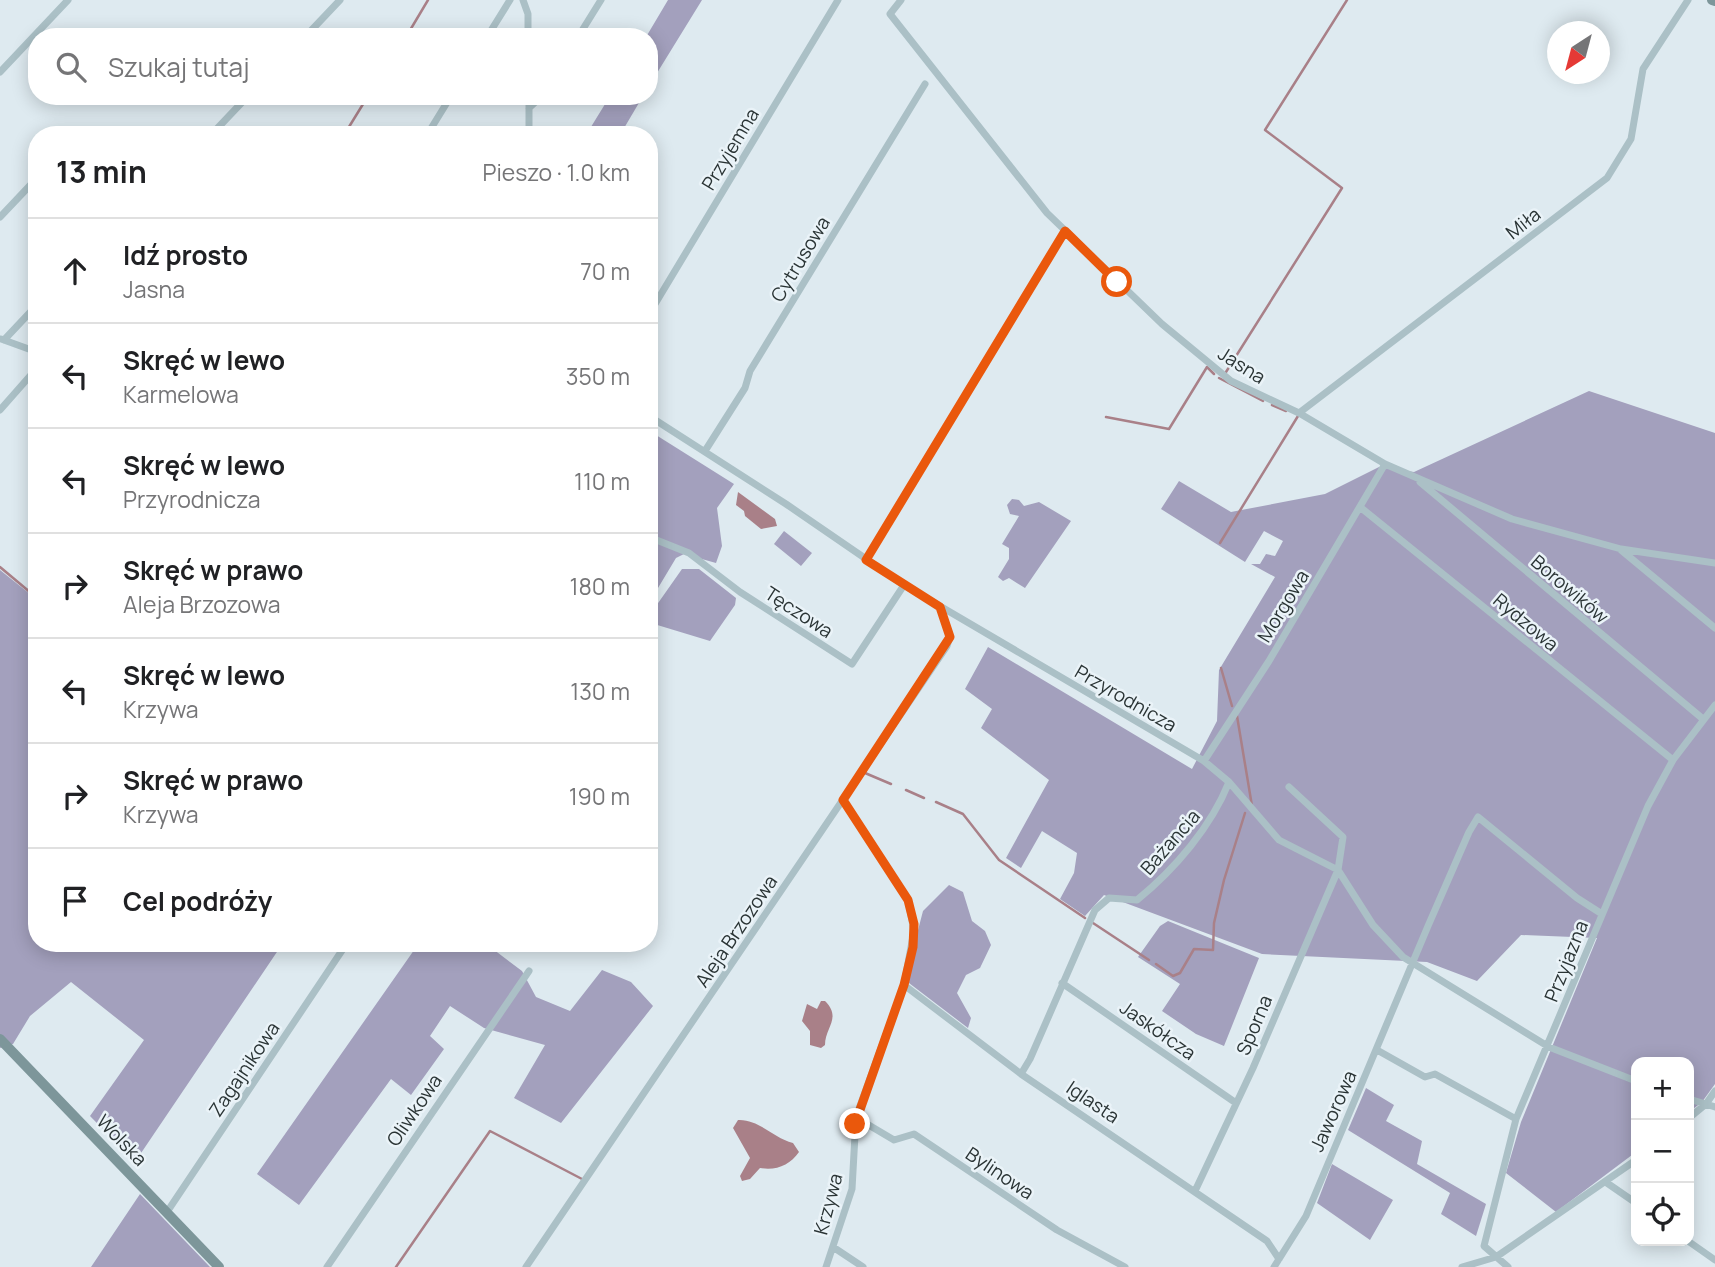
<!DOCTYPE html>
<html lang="pl">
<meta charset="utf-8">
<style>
:root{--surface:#fff;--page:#f2f2f2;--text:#202124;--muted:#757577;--line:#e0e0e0}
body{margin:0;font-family:Manrope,sans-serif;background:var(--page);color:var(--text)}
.controls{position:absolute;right:21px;bottom:21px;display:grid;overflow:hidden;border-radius:14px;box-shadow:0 4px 18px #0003}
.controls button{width:63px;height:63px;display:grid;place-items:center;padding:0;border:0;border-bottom:2px solid var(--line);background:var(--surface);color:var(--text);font:35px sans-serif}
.compass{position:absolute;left:1547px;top:21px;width:63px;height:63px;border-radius:50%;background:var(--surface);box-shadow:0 4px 18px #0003;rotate:216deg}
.stop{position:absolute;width:21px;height:21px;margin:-16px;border:5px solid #ea580c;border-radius:50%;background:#fff}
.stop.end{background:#ea580c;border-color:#fff;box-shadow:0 2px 7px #0008}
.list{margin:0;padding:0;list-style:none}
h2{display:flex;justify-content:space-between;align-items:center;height:91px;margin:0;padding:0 28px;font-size:30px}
h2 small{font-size:23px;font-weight:400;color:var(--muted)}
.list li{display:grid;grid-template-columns:46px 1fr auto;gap:21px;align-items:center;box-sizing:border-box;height:105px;padding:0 28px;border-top:2px solid var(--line)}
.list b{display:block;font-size:26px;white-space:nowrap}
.list p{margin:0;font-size:23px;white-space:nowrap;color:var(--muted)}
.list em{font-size:23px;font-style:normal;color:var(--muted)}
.icon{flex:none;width:38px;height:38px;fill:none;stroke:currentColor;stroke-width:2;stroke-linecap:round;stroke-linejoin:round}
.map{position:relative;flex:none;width:1715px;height:1267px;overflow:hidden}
.search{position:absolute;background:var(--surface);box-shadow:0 4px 18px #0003;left:28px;top:28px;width:630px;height:77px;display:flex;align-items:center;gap:18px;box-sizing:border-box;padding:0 24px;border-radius:28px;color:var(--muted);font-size:26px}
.panel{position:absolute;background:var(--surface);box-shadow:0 4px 18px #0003;left:28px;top:126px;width:630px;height:826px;border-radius:28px}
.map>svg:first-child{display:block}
.green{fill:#a3a0bd}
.water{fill:#a98088}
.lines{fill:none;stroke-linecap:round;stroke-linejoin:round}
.stream{stroke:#a98088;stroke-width:2.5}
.street{stroke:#abc0c6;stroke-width:7}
.secondary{stroke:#7d969a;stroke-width:10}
.route{stroke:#ea580c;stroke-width:9}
.labels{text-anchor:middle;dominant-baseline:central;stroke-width:5;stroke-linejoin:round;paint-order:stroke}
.street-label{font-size:19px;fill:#2a3435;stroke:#eaf3f8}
</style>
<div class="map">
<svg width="1715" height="1267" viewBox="0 0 1715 1267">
<rect width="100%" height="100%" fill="#deeaf0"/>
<path class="green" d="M668,0H702L649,86V37H646Z
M610,96H643L620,135H586Z
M1589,391L1715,433V1084L1702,1102L1689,1112V1062H1636V1152L1556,1212L1506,1173L1521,1122L1597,938L1521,935L1477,981L1427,962L1262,954L1104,895L1085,916L1060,899L1074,873L1077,853L1042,831L1021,868L1006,858L1049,780L981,728L992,709L965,689L988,647L1192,769L1217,721L1219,670L1275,577L1251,564H1260L1266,554L1275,556L1283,541L1264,531L1245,562L1161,509L1179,481L1231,512L1325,494L1379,467L1414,472Z
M656,435L734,484L717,508L722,546L716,563L684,554L676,558L649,603V443Z
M1019,500L1024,506L1039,502L1071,521L1025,588L1009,578L1003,581L998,577L1009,559V548L1002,544L1019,516L1010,514L1007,505L1012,499Z
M784,531L812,553L801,566L774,544Z
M682,569H699L736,598L735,605L710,641L654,624L656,606Z
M0,570L30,594L37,596V943H283L135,1162L90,1116L144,1040L71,982L30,1016L13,1044L0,1048Z
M949,885L963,892L972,921L985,931L991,945L980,968L966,975L957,993L971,1018L968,1028L905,980L923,911Z
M1168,921L1259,958L1224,1046L1196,1034L1162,1011L1180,984L1138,957L1160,926Z
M419,943H485L522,971L536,997L570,1011L602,970L631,982L653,1006L561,1123L514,1098L545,1045L484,1028L450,1006L430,1036L444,1049L411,1095L391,1079L299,1205L257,1174Z
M1366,1088L1394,1105L1386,1121L1422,1141L1417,1164L1486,1204L1476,1236L1441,1214L1450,1193L1348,1130Z
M1332,1164L1393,1200L1370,1240L1317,1203Z
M140,1194L210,1267H91Z"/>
<path class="water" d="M738,492L775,519L777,526L761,529L745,516L744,511L736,505Z
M821,1001H825C842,1018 825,1027 825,1045L821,1048L810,1045V1031L802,1021L807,1004L817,1009Z
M738,1120C759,1119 773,1138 793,1143L799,1152C790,1165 776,1171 760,1168L750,1179L742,1181L740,1176L750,1158L733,1128Z"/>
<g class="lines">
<path class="stream" d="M406,37L428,0
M344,135L368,96
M1226,372L1342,188L1265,130L1347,0
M1219,378L1263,401
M1272,405L1286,411
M1106,417L1169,429L1207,367L1214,374
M1220,543L1298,416
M0,567L31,593L37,594
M1221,668L1232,706
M1237,716L1252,806
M865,773L891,784
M906,790L924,798
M936,802L963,814L999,860L1085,918
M1093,923L1149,960
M1156,964L1173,976L1180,973L1194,949L1213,950L1214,923L1224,880L1245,813
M396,1267L490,1131L582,1179"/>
<path class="street" d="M523,0L528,14V37
M901,0L890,14L1047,213L1162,324L1231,381L1299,413L1385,464L1512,519L1621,549L1715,563
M305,37L340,0
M487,37L510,0
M578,37L601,0
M0,72L68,0
M529,96V135
M529,108L542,96
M211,135L248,96
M427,135L451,96
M0,217L37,178
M649,314L838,0
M1,339L37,352
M4,340L37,305
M0,410L37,368
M1299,413L1607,178L1631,139L1643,69L1688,0
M649,416L786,504L904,585L1204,761L1229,782L1279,840L1338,870L1373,925L1403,957L1549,1047L1636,1081
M705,451L745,388L750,371L925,84
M1420,482L1703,719
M1360,507L1673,760
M649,537L689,553L740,592L852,664L904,585
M1621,550L1715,628
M866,560L1065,231
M1204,761L1269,661L1385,464
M1062,983L1236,1103
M904,985L1021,1074L1267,1241L1279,1259
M1377,1050L1425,1077L1435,1074L1516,1119
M1021,1074L1030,1059L1095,910L1109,898L1137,900C1175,869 1211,827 1229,782
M1689,1099L1715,1107
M1689,1118L1706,1104L1715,1091
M855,1123L867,1124L894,1140L914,1134L1057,1230L1125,1267
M1607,1183L1636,1203
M1195,1191L1253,1068L1338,870L1343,837L1289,787
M167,1212L347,943
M1688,1241L1715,1260
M833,1247L863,1267
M327,1267L529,971
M526,1267L947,646L950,637L940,607
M826,1267L852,1189L856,1117L904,985L914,931L908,900L843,800
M1274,1267L1306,1216L1428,926L1469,832L1478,817L1577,898L1602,914
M1462,1267L1496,1257L1636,1160
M1508,1267L1484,1246L1516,1119L1648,806L1673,760L1715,705"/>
<path class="secondary" d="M1712,0L1715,1
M0,1039L219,1267"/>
</g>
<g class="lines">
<path class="route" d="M855,1124L904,985L913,947L914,924L908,900L843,800L950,637L940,607L866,560L1065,231L1117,282"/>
</g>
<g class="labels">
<g class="street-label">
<text transform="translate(730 149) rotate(-59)">Przyjemna</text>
<text transform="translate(1523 223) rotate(-38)">Miła</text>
<text transform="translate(800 259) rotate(-59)">Cytrusowa</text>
<text transform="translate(1242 365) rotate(32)">Jasna</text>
<text transform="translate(1570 589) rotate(40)">Borowików</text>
<text transform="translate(1283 606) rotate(-59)">Morgowa</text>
<text transform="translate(799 612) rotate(33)">Tęczowa</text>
<text transform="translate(1526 622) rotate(40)">Rydzowa</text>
<text transform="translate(1126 698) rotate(30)">Przyrodnicza</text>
<text transform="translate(1170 842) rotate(-49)">Bażancia</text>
<text transform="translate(736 931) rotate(-56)">Aleja Brzozowa</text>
<text transform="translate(1566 961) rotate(-68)">Przyjazna</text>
<text transform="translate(1254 1025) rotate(-67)">Sporna</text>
<text transform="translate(1158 1030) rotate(35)">Jaskółcza</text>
<text transform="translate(244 1069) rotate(-56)">Zagajnikowa</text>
<text transform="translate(1093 1102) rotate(34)">Iglasta</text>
<text transform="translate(414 1110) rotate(-56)">Oliwkowa</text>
<text transform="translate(1333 1111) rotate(-66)">Jaworowa</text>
<text transform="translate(122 1140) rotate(46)">Wolska</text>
<text transform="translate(1000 1173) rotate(34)">Bylinowa</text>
<text transform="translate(828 1204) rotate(-75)">Krzywa</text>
</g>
</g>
</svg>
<div class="controls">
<button>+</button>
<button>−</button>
<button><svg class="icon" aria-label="locate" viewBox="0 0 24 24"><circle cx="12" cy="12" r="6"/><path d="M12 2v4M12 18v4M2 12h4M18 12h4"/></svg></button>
</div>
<svg class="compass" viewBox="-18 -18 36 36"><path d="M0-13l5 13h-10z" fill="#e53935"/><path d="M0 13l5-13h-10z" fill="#757577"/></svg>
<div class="stop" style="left:1117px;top:282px"></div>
<div class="stop end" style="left:855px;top:1124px"></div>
<div class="search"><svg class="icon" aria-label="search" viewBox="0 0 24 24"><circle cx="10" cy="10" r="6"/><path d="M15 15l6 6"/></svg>Szukaj tutaj</div>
<section class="panel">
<h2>13 min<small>Pieszo · 1.0 km</small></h2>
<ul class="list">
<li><svg class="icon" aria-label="ahead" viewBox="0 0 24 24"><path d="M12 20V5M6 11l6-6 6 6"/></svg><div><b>Idź prosto</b><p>Jasna</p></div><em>70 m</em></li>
<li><svg class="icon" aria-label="left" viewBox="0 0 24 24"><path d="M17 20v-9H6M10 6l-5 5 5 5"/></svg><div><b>Skręć w lewo</b><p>Karmelowa</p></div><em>350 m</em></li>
<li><svg class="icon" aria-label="left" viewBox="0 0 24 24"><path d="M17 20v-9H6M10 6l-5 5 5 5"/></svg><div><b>Skręć w lewo</b><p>Przyrodnicza</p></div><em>110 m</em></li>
<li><svg class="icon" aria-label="right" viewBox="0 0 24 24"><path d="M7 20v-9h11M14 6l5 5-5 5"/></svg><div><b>Skręć w prawo</b><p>Aleja Brzozowa</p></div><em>180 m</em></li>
<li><svg class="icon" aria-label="left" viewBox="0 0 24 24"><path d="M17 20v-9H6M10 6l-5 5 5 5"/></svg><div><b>Skręć w lewo</b><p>Krzywa</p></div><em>130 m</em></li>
<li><svg class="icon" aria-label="right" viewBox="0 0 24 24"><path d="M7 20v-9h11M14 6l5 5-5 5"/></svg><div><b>Skręć w prawo</b><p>Krzywa</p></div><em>190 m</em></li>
<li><svg class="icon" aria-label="arrive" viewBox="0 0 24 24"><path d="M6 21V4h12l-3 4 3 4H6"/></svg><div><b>Cel podróży</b></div></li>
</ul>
</section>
</div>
